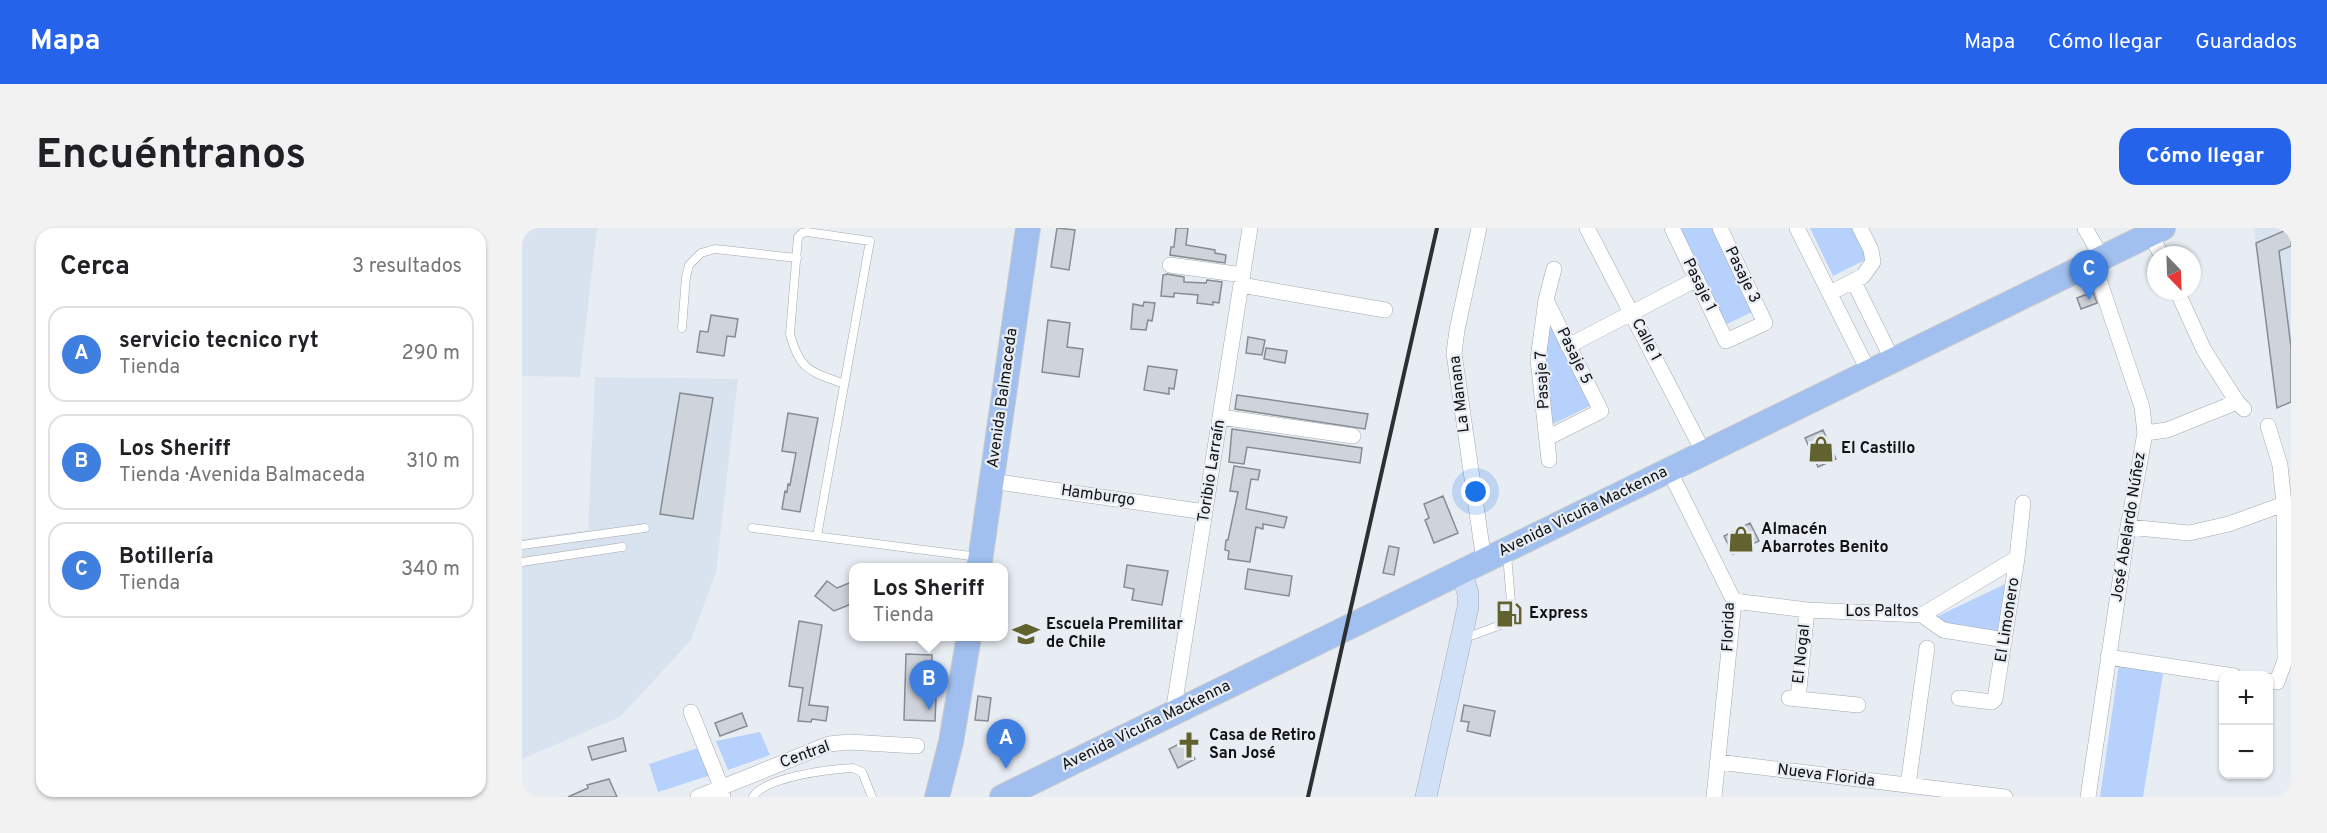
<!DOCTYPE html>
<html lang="es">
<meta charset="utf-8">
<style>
:root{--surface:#fff;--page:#f2f2f2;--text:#202124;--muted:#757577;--line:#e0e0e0;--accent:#2563eb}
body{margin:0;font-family:Overpass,sans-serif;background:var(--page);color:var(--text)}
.controls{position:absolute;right:18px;bottom:18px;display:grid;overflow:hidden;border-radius:12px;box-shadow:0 2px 4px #0004}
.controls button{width:54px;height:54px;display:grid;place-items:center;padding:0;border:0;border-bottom:2px solid var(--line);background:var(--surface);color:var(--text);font:30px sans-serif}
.compass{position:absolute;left:1625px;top:18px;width:54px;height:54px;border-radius:50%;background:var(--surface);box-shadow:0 2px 4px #0004;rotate:157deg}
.you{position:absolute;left:954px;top:264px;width:21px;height:21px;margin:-15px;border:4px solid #fff;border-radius:50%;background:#1a73e8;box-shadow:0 0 0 9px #1a73e833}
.badge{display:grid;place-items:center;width:39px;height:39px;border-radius:50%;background:var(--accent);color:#fff;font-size:20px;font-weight:700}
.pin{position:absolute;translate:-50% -50px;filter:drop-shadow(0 2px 3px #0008)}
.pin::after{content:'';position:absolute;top:32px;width:21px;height:18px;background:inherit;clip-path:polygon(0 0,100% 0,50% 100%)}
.popup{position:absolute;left:327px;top:335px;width:159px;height:78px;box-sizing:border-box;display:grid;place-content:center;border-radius:12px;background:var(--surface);filter:drop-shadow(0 2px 4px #0005);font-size:20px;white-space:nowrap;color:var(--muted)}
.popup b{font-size:22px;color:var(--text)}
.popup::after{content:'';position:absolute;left:50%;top:100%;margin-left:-12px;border:12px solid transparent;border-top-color:var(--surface)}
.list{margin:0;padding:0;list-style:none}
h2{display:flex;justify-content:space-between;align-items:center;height:78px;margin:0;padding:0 24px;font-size:26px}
h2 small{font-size:20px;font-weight:400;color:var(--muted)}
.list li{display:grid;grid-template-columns:39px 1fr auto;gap:18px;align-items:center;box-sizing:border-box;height:96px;margin:0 12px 12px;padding:0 12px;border:2px solid var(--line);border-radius:18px}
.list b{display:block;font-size:22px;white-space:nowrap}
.list p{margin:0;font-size:20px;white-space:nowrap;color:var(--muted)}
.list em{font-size:20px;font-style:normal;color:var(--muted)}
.map{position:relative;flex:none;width:1769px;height:569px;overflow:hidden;border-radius:18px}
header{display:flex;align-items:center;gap:36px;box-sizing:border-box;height:84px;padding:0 30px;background:var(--accent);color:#fff}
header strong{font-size:28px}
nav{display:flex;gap:33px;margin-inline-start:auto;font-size:21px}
.intro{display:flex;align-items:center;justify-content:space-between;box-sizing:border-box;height:144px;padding:0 36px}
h1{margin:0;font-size:42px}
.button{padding:15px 27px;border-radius:18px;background:var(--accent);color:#fff;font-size:21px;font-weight:700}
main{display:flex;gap:36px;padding:0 36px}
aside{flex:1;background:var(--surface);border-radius:18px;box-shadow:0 2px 4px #0004}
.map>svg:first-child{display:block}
.built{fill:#d9e2ef}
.green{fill:#b5d1fc}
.building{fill:#cfd3da;stroke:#878b92;stroke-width:1.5}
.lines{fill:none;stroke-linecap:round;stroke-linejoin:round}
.lane-casing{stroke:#a3a8ae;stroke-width:9}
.street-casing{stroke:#a3a8ae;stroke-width:16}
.secondary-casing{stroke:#a3a8ae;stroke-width:22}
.primary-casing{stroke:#cacbcb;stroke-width:26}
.lane{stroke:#fff;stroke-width:8}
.street{stroke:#fff;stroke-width:15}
.secondary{stroke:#d0e0f7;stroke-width:21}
.primary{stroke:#a1c0ef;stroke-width:24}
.rail{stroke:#2d2f32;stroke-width:4}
.labels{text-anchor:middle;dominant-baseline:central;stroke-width:4.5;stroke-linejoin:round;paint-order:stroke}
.street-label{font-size:16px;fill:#101114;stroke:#e8edf4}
.poi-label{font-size:16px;font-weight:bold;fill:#101114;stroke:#e8edf4;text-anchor:start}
</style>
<header>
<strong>Mapa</strong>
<nav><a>Mapa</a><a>Cómo llegar</a><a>Guardados</a></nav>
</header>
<div class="intro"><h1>Encuéntranos</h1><a class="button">Cómo llegar</a></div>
<main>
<aside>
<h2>Cerca<small>3 resultados</small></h2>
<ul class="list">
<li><span class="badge" style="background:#3f7fe0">A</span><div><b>servicio tecnico ryt</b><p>Tienda</p></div><em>290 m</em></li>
<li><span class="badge" style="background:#3f7fe0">B</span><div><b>Los Sheriff</b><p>Tienda · Avenida Balmaceda</p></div><em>310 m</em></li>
<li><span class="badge" style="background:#3f7fe0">C</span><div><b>Botillería</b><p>Tienda</p></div><em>340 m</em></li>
</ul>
</aside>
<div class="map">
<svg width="1769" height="569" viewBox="0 0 1769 569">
<rect width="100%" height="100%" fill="#e8edf4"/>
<path class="built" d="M0,0H75L58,149L0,148Z
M1732,0H1769V174L1755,180Z
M73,149L216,151L194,344L169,412L98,489L0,531V311L66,302Z"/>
<path class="green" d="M1154,0H1191L1232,83L1201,98Z
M1288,0H1333L1347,30L1311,48Z
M1027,85L1072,176L1027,198L1020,133Z
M1494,351L1487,407L1419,397L1414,389Z
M1597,436L1641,446L1621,569H1578Z
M238,504L248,527L206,542L194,513Z
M179,519L189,547L136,564L127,536Z"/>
<path class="building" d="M535,0L553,2L547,42L529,39Z
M654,0H666L664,17L693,22V25L704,27L703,35L648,27L649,19H652Z
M1769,0V18L1757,23L1769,119V174L1755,180L1734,15Z
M645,46L662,49V54L684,55L685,52L700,54L697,75L691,74V77L675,75L676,67L652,65V69L639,68L641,47Z
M1571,64L1575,75L1559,81L1555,70Z
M622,74L633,75L630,93L626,92L624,102L609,101L611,76L621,78Z
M189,87L216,91L213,109L205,108L202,128L175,124L178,103L186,104Z
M526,92L548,95L545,119L561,121L557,149L520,144Z
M726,109L743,112L740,127L724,125Z
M744,120L765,123L763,135L742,131Z
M626,138L655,142L652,161L647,160V166L622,162Z
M158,165L191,170L171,291L138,286Z
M715,167L846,186L843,201L713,181Z
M266,185L296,190L278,284L260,281L263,263L265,264L266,256L268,257L274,225L260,223Z
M710,201L840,220L838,235L725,219L722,236L707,234Z
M1301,202L1314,231L1296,239L1283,210Z
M712,238L738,242L736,252L729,251L724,281L765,289L762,300L741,296V301L734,299L728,334L706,331L707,323L703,322L704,312H706L716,264L708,263Z
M921,268L936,305L912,315L903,292L907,290L902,276Z
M1228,295L1237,313L1211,326L1202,308Z
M867,318L877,320L872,347L861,345Z
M605,337L646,343L640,377L610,372L612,361L602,359Z
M726,341L770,348L767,368L723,361Z
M305,353L315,360L332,353V375L312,383L293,368Z
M277,393L300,397L287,477L306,479L304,493L290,491L289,494L276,493L281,460L267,458Z
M384,426L410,427L409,470H414L413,493L382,492Z
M456,468L469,470L466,493L453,492Z
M942,477L973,483L968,508L945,503L947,494L939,493Z
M220,485L225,498L198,508L193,495Z
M101,510L104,523L70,532L66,519Z
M663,513L673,531L656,540L647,521Z
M87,551L95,569H46L66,560L65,557Z"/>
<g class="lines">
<g class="lane-casing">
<path id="lane" d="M160,100L164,49L167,37L179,25L193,21L275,30
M230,300L457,329
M295,308L348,13L285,4L280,5L276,9L268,106C278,144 289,143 322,156
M0,317L123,300
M0,334L100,319
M943,410L984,395L990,386L985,327
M231,569C242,549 309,541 331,540L340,544L350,569"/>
</g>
<g class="street-casing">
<path id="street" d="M957,0L935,102L932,125L962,333
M1065,0L1182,225
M1150,0L1204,113L1243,95L1198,0
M1275,0L1347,144
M1563,0L1580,30
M1629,6L1639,27
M648,37L721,47
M1332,54L1371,133
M719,57L863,82
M1655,63L1682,122L1715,174L1722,181
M1308,65L1341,48L1351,34L1349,22L1338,0
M1024,72L1079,183L1025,210
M1046,118L1175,51
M698,189L831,208
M1746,198L1758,237L1762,276L1763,432L1755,454L1746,453
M1623,205L1645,202L1715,174
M1027,232L1016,131L1024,72L1032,41
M1147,242L1212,373L1192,569
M469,253L683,284
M1606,299L1667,305L1707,296L1762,276
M1212,373L1285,382L1400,387L1495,330
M1400,387L1421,402L1483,412
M1586,429L1712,448
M1267,470L1336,477
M1437,470L1470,474L1473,471L1495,330L1501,275
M1276,471L1285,382
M169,484L196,551L201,569
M651,485L728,0
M1196,534L1483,569
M1386,557L1405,420
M176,569L307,516L327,514L395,518
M1566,569L1606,299L1623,205L1620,179L1571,34"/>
</g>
<g class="secondary-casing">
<path id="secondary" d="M904,569L946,379V365L939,344"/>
</g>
<g class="primary-casing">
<path id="primary" d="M457,340L506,0
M415,569L429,514L447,408
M480,569L1641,0"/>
</g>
<use href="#lane" class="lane"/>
<use href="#street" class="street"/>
<use href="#secondary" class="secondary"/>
<use href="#primary" class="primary"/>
<path class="rail" d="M786,569L915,0"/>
</g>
<defs>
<g id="shop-bare" transform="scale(2.07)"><path d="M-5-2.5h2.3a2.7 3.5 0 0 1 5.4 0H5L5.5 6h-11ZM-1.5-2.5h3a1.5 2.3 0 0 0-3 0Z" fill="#62622f" stroke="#e8edf4" stroke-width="2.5" paint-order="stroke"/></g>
<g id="fuel-bare" transform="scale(2.07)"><path d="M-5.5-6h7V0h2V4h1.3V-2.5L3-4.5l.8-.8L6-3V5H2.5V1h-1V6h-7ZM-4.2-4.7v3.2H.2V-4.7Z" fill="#62622f" stroke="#e8edf4" stroke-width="2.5" paint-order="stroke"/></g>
<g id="school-bare" transform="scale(2.07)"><path d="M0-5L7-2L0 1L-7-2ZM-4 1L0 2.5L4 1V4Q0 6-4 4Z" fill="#62622f" stroke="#e8edf4" stroke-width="2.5" paint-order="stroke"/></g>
<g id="church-bare" transform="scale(2.07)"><path d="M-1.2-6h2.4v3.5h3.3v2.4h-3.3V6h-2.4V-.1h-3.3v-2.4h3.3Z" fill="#62622f" stroke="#e8edf4" stroke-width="2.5" paint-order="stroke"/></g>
</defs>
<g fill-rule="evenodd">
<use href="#shop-bare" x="1299" y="221"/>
<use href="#shop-bare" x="1219" y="311"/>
<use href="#fuel-bare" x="987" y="386"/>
<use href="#school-bare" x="504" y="406"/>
<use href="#church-bare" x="667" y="517"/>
</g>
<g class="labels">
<g class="street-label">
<text transform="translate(1220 47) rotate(64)">Pasaje 3</text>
<text transform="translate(1177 57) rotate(64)">Pasaje 1</text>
<text transform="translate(1124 112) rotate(62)">Calle 1</text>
<text transform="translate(1052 128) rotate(64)">Pasaje 5</text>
<text transform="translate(1021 152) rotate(-93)">Pasaje 7</text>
<text transform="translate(938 166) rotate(-97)">La Manana</text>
<text transform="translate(481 170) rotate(-82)">Avenida Balmaceda</text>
<text transform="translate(690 243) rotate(-81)">Toribio Larraín</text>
<text transform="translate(576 268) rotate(8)">Hamburgo</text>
<text transform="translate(1061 284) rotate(-26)">Avenida Vicuña Mackenna</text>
<text transform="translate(1607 299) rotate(-81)">José Abelardo Núñez</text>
<text x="1360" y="384">Los Paltos</text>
<text transform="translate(1486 392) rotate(-81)">El Limonero</text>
<text transform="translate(1207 399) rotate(-88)">Florida</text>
<text transform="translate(1280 426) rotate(-84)">El Nogal</text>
<text transform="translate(624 498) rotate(-26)">Avenida Vicuña Mackenna</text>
<text transform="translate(283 527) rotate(-20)">Central</text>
<text transform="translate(1304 548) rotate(7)">Nueva Florida</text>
</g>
<g class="poi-label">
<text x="1319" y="221">El Castillo</text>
<text x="1239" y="302">Almacén<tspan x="1239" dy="18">Abarrotes Benito</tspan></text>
<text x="1007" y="386">Express</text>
<text x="524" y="397">Escuela Premilitar<tspan x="524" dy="18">de Chile</tspan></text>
<text x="687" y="508">Casa de Retiro<tspan x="687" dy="18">San José</tspan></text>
</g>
</g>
</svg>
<div class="controls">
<button>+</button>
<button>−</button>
</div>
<svg class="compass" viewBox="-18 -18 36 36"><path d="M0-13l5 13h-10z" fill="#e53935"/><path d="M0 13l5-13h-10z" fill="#757577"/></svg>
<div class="you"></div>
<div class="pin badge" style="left:484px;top:541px;background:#3f7fe0">A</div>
<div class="pin badge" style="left:407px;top:482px;background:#3f7fe0">B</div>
<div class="popup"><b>Los Sheriff</b>Tienda</div>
<div class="pin badge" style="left:1567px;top:72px;background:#3f7fe0">C</div>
</div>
</main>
